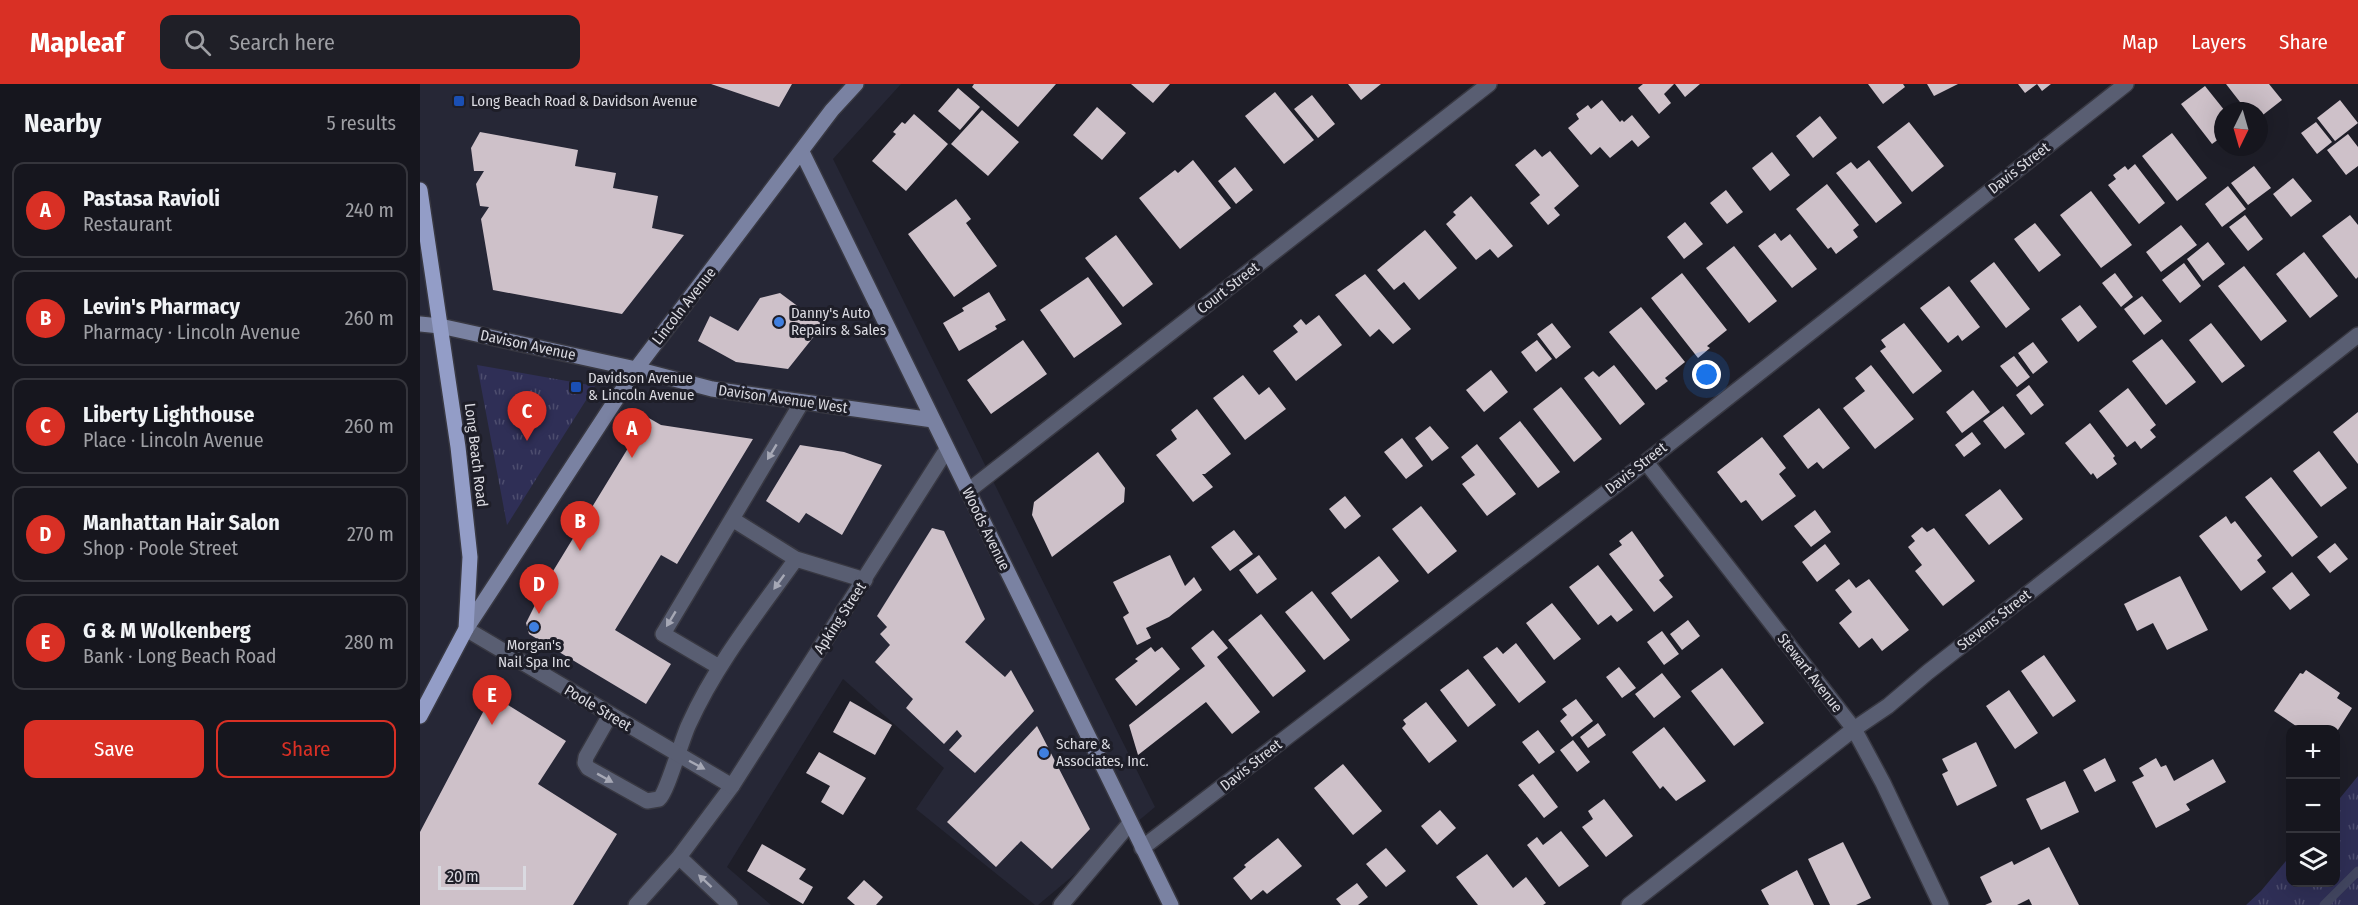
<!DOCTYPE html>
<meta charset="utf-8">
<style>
:root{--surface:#16161e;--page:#1f1f27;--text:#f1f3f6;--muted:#9e9fa4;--line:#35353c;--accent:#d93025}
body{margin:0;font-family:"Fira Sans Condensed",sans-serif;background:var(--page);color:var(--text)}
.controls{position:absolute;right:18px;bottom:18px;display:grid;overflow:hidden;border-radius:12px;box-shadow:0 6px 24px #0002}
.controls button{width:54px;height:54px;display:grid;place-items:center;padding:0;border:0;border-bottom:2px solid var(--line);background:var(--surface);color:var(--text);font:30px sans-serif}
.compass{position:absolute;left:1794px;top:18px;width:54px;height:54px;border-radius:50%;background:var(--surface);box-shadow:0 6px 24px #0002;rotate:185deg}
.scale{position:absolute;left:18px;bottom:15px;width:88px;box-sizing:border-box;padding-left:6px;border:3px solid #dadae1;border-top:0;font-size:16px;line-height:21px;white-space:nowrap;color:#dadae1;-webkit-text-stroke:4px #1e1e28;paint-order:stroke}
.you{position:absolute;left:1287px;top:291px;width:21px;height:21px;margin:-15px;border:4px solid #fff;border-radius:50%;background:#1a73e8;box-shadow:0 0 0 9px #1a73e833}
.badge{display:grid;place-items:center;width:39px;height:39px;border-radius:50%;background:var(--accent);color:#fff;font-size:20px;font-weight:700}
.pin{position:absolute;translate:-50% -50px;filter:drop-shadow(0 2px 3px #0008)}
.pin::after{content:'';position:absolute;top:32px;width:21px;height:18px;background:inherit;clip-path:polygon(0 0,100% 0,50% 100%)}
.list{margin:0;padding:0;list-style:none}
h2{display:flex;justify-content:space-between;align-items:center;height:78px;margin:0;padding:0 24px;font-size:26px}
h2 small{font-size:20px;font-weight:400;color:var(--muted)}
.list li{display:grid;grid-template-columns:39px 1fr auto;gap:18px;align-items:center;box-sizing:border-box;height:96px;margin:0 12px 12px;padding:0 12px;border:2px solid var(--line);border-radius:12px}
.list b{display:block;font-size:22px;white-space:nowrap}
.list p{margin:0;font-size:20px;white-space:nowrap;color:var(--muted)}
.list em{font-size:20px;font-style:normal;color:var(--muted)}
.actions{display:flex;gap:12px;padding:18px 24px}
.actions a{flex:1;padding:14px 0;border:2px solid var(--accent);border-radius:12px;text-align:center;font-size:21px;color:var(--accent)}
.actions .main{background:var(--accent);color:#fff}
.icon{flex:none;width:33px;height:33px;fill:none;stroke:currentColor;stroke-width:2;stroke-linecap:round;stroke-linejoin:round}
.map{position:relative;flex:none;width:1938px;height:821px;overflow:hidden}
header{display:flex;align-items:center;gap:36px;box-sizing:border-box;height:84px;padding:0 30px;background:var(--accent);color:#fff}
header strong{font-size:28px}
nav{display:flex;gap:33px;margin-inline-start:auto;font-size:21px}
.search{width:420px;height:54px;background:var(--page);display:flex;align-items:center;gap:15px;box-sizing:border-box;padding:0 21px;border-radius:12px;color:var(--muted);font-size:22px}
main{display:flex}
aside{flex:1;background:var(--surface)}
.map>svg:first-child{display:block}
.built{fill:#262736}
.grass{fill:url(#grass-tufts)}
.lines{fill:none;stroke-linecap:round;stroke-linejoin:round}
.stream{stroke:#424660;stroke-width:9}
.building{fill:#cec1c9}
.lane-casing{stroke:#383842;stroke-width:18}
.street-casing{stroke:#383842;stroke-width:18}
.secondary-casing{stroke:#383842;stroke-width:18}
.primary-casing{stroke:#383842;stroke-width:18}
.lane{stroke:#595e72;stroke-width:15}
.street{stroke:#595e72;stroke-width:15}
.secondary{stroke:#7a82a2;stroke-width:15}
.primary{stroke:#939dc7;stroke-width:15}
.oneway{fill:#a6a8b5}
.transit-dot{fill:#1a4fb4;stroke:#1e1e28;stroke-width:2}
.shop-dot{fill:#3f7fe0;stroke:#1e1e28;stroke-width:2}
.labels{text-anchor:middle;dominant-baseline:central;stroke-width:6;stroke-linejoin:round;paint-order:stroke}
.poi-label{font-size:15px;fill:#dadae1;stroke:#1e1e28;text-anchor:start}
.street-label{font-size:15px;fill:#dadae1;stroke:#1e1e28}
</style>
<header>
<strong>Mapleaf</strong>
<div class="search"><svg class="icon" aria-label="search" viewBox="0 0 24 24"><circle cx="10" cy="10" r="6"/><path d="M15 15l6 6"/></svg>Search here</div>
<nav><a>Map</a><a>Layers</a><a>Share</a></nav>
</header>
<main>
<aside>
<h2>Nearby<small>5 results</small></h2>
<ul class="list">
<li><span class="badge">A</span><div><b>Pastasa Ravioli</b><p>Restaurant</p></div><em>240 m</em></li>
<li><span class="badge">B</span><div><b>Levin's Pharmacy</b><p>Pharmacy · Lincoln Avenue</p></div><em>260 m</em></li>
<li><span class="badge">C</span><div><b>Liberty Lighthouse</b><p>Place · Lincoln Avenue</p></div><em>260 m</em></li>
<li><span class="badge">D</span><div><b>Manhattan Hair Salon</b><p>Shop · Poole Street</p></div><em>270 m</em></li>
<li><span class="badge">E</span><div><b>G &amp; M Wolkenberg</b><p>Bank · Long Beach Road</p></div><em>280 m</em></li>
</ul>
<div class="actions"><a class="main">Save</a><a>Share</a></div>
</aside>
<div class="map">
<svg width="1938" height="821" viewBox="0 0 1938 821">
<defs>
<pattern id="grass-tufts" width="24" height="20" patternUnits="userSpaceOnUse" patternTransform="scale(1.5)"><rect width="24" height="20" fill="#2f2f56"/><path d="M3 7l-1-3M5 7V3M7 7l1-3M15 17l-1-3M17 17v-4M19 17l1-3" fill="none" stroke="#4d4d6e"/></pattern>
</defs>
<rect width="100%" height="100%" fill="#1e1e28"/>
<path class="built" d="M0,0H481L413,75L735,723L618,821H615L496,725L524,684L423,595L307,783L351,821H0Z"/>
<path class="grass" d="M57,281L175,302L87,441Z
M1938,692V821H1826L1841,807L1870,772V798H1916V719Z"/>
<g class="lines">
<path class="stream" d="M1904,821L1938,787"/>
</g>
<path class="building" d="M291,0H372L359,23Z
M554,0H636L598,43L552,3Z
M711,0H750L733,19Z
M928,0H961L941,16Z
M1223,0H1254L1244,10L1251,19L1239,30L1218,4Z
M1255,0H1280L1265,13Z
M1448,0H1483L1485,3L1463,20Z
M1507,0H1538L1514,12Z
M1598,0H1631L1622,7L1617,0L1605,9Z
M1806,0H1849L1862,16L1839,34V27H1827Z
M1785,2L1805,27H1803V52L1792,60L1761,20Z
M538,4L560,23L540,46L518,27Z
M855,8L894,56L864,80L825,32Z
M892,11L915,40L898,54L874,25Z
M1182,16L1200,38L1202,36L1204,38L1212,31L1230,53L1218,63L1212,56L1190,74L1180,63L1171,71L1148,44L1159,35L1156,30L1168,21L1171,25Z
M1920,16L1938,39L1915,57L1897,34Z
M677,23L706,49L682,76L653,51Z
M562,26L599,58L568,92L531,60Z
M494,30L528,60L486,107L452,77L476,50L473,48L482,38L485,40Z
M1400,32L1417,54L1393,74L1376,52Z
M1489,38L1524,82L1492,108L1457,63Z
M1896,38L1912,58L1897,70L1881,49Z
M60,48L158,66L155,82L196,89L193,104L238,112L232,144L264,151L202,230L73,206L61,135L69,123L60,122L56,100L64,87H54L51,64Z
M1752,49L1787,94L1757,117L1722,72Z
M1928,50L1938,63V82L1926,91L1907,66Z
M1115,65L1122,73L1130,67L1159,102L1134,124L1140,131L1128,141L1110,119L1120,111L1095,81Z
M1352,68L1370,91L1350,107L1332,84Z
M773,76L811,124L760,165L719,114L755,86L758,89Z
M1449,76L1482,119L1456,139L1416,89L1431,78L1437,85Z
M1715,80L1745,119L1719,140L1688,101L1696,95L1693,91L1705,82L1708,86Z
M1834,82L1851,104L1828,121L1811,99Z
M815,83L833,106L816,120L798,97Z
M1873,94L1892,117L1871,133L1853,110Z
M1407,100L1439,141L1433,146L1438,153L1416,170L1411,163L1408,165L1376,125Z
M1808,102L1826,125L1802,143L1785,120Z
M1306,106L1323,128L1307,140L1290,119Z
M1671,107L1712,161L1681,184L1640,131Z
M1051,112L1093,162L1078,174L1070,165L1056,176L1026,140L1036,131L1033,128Z
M536,115L551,135L546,139L577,182L534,213L488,150Z
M1825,131L1843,155L1828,167L1809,143Z
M1930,131L1938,141V193L1936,195L1902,152Z
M1265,138L1283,160L1264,175L1247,153Z
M1615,139L1641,171L1619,188L1594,155Z
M1761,141L1777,161L1741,188L1726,168Z
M1005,146L1037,184L999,216L984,198L974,206L957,186Z
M1355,149L1361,157L1370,150L1397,185L1372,204L1338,162Z
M696,151L733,200L703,223L665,174Z
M1788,158L1805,180L1783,197L1767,175Z
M1314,162L1357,217L1329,239L1286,184Z
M1884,168L1918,212L1890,234L1856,190Z
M1574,178L1610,225L1586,244L1550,197Z
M1764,179L1781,202L1760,219L1742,196Z
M1824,182L1867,237L1841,257L1798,202Z
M1262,189L1307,246L1287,262L1290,264L1278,274L1231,214Z
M1695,189L1713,213L1701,223L1682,199Z
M945,190L991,245L973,260L959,245L950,253L915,211Z
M668,193L702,240L654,274L620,226Z
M1529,202L1560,243L1542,257L1538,251L1528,259L1500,224Z
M569,208L586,236L575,242L577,245L539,267L523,239L544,227L542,224Z
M360,209L403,241L368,285L316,278L278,257L290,232L318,247L340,214Z
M1722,212L1742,237L1724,251L1704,225Z
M1660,221L1677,243L1658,258L1641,235Z
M1221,223L1265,278L1245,294L1248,297L1236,306L1189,248Z
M899,231L922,261L876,297L853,267L878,248L873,242L881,235L886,241Z
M1132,239L1151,263L1136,275L1117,250Z
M1484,239L1522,287L1493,310L1460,267L1466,263L1461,256Z
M1791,239L1825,282L1802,299L1769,256Z
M1742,255L1776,298L1746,321L1712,277Z
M603,256L627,290L571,330L547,296Z
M1117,256L1132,275L1116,288L1101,268Z
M1613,258L1628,278L1613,290L1598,269Z
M1594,272L1610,293L1597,303L1580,282Z
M1194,281L1225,320L1200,341L1164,294L1173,287L1179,293Z
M1451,281L1494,335L1455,365L1423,324L1445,307L1435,294Z
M1071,286L1088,308L1064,328L1046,306Z
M823,291L839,311L849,303L866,325L825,356L793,314Z
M1609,301L1624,321L1611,331L1596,311Z
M1141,303L1182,355L1154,378L1113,325Z
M1708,304L1736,341L1730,346L1736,353L1721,365L1715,357L1707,363L1679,327Z
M1553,306L1570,328L1542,349L1526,328Z
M1583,322L1605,350L1585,365L1563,337Z
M1399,324L1430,364L1403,385L1397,378L1388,385L1363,352Z
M777,325L811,370L785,390H782L793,403L773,418L736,371L757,355L751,346Z
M1938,328V380L1913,348Z
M227,333L241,341L333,355L257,480L241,471L195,546L251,580L226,620L109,550L106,539L127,497Z
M1100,337L1140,388L1118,404L1079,354Z
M1670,339L1695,372L1693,374L1697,380L1677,395L1673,389L1671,391L1645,359Z
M1010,342L1029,364L1012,377L995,354Z
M1552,348L1561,360L1544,373L1535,361Z
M1342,353L1366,384L1359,390L1376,412L1342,437L1326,416L1321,419L1297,388Z
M982,354L1003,382L986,395L964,368Z
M1057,360L1096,410L1067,432L1042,400L1055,391L1041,373Z
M380,361L424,368L462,381L422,451L386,429L379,439L346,417Z
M1899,367L1927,404L1901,423L1873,387Z
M678,368L705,404L704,418L632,473L612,431L614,418Z
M1851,393L1898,453L1872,473L1825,413Z
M1580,405L1603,435L1569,461L1545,431Z
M925,412L941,432L925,445L909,425Z
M1001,422L1037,467L1008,490L972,445Z
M1395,426L1411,448L1391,463L1374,442Z
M1806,432L1811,440L1815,437L1842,472L1837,476L1846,488L1821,507L1779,452Z
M1502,443L1507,448L1514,444L1555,497L1523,522L1495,487L1502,481L1488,463L1495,457L1491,452Z
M512,444L524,447L565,535L545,558L585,593L591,586L614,627L555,689L529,666L542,652L537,646L524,660L486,624L493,615L455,578L470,561L460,550L467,543L457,532Z
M814,446L833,470L810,487L791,463Z
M1212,447L1244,492L1239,496L1253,513L1234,528L1189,470L1202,461L1199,457Z
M1915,459L1928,475L1910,489L1897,473Z
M1405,460L1420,480L1397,498L1382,478Z
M750,471L765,502L774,493L782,506L749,533L726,544L731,554L717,561L703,533L709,529L693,498Z
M839,471L857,495L837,510L819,486Z
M959,472L979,497L931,535L911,509Z
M1178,481L1213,526L1197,538L1191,531L1178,541L1149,503Z
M1872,488L1890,511L1870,526L1852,504Z
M1760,492L1788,546L1747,566L1733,539L1717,547L1704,520Z
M1429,495L1436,504L1449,495L1489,546L1462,567L1452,554L1439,564L1419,539L1432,528L1415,506Z
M892,507L930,556L904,576L865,528Z
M1132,519L1161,555L1134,576L1106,539Z
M841,530L886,587L853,613L808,556Z
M1268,536L1280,552L1262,566L1250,550Z
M793,546L808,564L797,573L840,628L812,650L786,618L718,671L709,641L785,582L771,564Z
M1242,547L1259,570L1244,581L1227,558Z
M1096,559L1126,598L1099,619L1063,573L1077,563L1083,570Z
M731,563L735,568L742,563L760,585L716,622L695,595L718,577L715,575Z
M1624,571L1656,617L1633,633L1601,587Z
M1199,583L1216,604L1202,614L1186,593Z
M1302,584L1344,639L1314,662L1271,607Z
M1048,585L1076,621L1048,643L1020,606Z
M1886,586L1920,609L1917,614L1932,624L1916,649V646H1882L1854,627L1880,589L1883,590Z
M1242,589L1261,613L1234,634L1215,610Z
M1589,606L1618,649L1595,665L1566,622Z
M72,611L146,657L118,700L197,750L153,821H0V748Z
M1156,615L1173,637L1152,653L1140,637L1147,631L1142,625Z
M430,617L472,641L455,671L413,648Z
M1006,618L1037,657L1009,679L982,644L986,640L983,636Z
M1178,639L1186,651L1168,664L1160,653Z
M617,642L670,745L632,785L601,757L576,783L527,738Z
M1244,643L1286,697L1256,717L1243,702L1240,705L1212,668Z
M1118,646L1135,668L1119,680L1102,658Z
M1153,656L1170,678L1157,688L1140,666Z
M1556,658L1577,702L1537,722L1522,690L1528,687L1522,675Z
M399,668L446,694L423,731L401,718L410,702L386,689Z
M1685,674L1696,697L1675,708L1663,686Z
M1736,674L1741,683L1746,681L1754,697L1793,675L1806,698L1766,720L1770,726L1736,744L1712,698L1724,692L1719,684Z
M923,680L962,727L933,751L894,704Z
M1113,690L1138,723L1124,734L1098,701Z
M1645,697L1659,728L1621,746L1606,715Z
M1184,715L1213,752L1186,773L1162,743L1173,735L1168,727Z
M1020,726L1036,744L1017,761L1001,742Z
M1141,747L1169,782L1139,803L1107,761L1117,753L1123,761Z
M858,754L882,782L847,810L843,806L831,816L813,794L826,783L824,781Z
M1423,758L1451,814L1436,821H1410L1388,775Z
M342,760L386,785L379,795L393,803L383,820L327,787Z
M1629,763L1659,821H1612L1609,815L1597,821H1565L1572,818L1560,793L1592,777L1594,781Z
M966,764L986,787L966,803L946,780Z
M1067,770L1093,804L1106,793L1126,819L1123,821H1058L1036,793Z
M1377,786L1394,821H1349L1341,806Z
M444,796L463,813L456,821H435L427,814Z
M937,799L948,813L938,821H921L916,815Z"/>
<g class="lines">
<g class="lane-casing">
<path id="lane" d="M312,435L376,475
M299,583L243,550L382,318
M190,631L166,673L165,679L168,684L227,717L239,715C247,709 262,654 269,640C296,580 338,528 376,475L445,496
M259,773L310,821
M216,821L259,773L312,702"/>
</g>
<g class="street-casing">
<path id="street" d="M1226,378L1434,645L1463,699L1521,821
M548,407L1069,0
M46,545L312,702L527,365
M722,764L1226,378L1706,0
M641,821L710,739
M1209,821L1434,645L1468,622L1508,588L1938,251"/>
</g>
<g class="secondary-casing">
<path id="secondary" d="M382,68L751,821
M0,240L20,242L216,285L292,305L513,336
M46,545L216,285L412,26L436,0"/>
</g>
<g class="primary-casing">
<path id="primary" d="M0,106L38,363L50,473L46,545L0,632"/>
</g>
<use href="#lane" class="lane"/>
<use href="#street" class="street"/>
<use href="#secondary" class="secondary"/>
<use href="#primary" class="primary"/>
</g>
<defs><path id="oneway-solid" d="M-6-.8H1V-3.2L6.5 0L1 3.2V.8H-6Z" transform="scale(1.5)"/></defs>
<g class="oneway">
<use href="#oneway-solid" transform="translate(352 368) rotate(121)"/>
<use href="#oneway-solid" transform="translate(359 498) rotate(126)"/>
<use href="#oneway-solid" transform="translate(251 535) rotate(121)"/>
<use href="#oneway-solid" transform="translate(277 681) rotate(28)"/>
<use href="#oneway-solid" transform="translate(185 694) rotate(29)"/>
<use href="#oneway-solid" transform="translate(285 797) rotate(-137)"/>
</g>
<g class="transit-dot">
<rect x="33" y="11" width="12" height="12" rx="3"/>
<rect x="150" y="297" width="12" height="12" rx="3"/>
</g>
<g class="shop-dot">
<circle cx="359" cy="238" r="6"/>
<circle cx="114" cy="543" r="6"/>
<circle cx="624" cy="669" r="6"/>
</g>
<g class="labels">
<g class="poi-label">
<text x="51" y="17">Long Beach Road &amp; Davidson Avenue</text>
<text x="371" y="229">Danny's Auto<tspan x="371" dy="17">Repairs &amp; Sales</tspan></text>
<text x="168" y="294">Davidson Avenue<tspan x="168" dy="17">&amp; Lincoln Avenue</tspan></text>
<text x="114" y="561" text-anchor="middle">Morgan's<tspan x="114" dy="17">Nail Spa Inc</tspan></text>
<text x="636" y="660">Schare &amp;<tspan x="636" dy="17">Associates, Inc.</tspan></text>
</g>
<g class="street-label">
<text transform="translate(1599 84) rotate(-38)">Davis Street</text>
<text transform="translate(808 204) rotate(-38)">Court Street</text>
<text transform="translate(264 222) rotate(-52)">Lincoln Avenue</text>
<text transform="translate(108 261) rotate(12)">Davison Avenue</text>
<text transform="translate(363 315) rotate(8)">Davison Avenue West</text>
<text transform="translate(56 371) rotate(83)">Long Beach Road</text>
<text transform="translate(1216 384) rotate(-38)">Davis Street</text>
<text transform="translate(566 445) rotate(64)">Woods Avenue</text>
<text transform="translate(420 534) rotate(-57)">Apking Street</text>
<text transform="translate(1574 536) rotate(-38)">Stevens Street</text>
<text transform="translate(1390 589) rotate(52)">Stewart Avenue</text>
<text transform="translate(178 624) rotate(31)">Poole Street</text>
<text transform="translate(831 681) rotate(-38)">Davis Street</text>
</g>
</g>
</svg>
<div class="controls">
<button>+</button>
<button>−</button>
<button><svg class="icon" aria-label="layers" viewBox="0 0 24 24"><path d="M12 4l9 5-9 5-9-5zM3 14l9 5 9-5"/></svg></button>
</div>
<svg class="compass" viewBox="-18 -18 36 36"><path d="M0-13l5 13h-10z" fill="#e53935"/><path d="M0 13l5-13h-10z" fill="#9e9fa4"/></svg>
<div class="scale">20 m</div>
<div class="you"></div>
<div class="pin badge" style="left:212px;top:374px">A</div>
<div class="pin badge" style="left:160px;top:467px">B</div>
<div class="pin badge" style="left:107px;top:357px">C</div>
<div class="pin badge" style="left:119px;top:530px">D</div>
<div class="pin badge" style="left:72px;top:641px">E</div>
</div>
</main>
